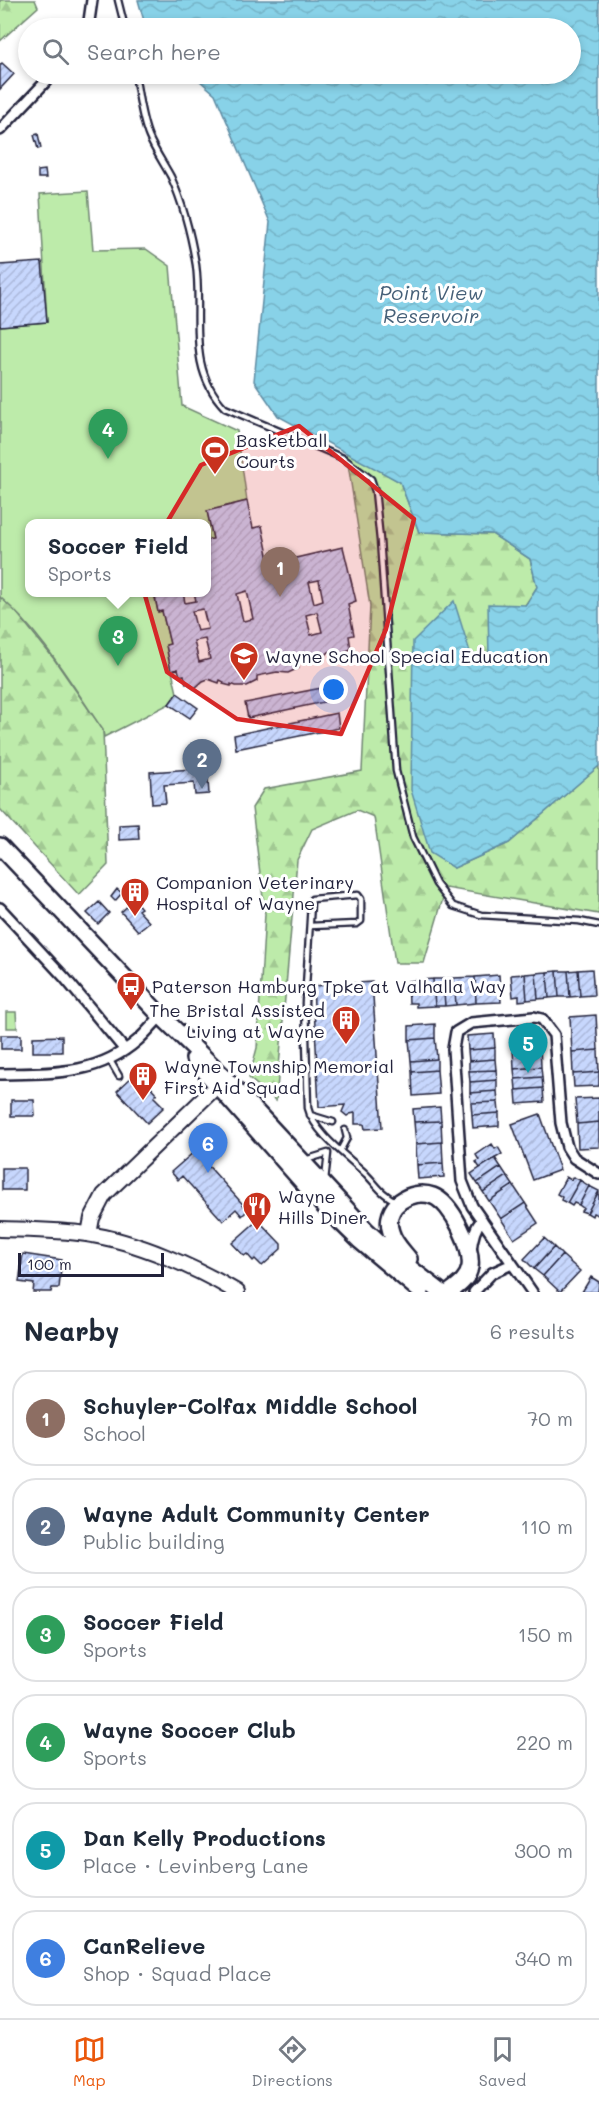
<!DOCTYPE html>
<meta charset="utf-8">
<style>
:root{--surface:#fff;--page:#f6f6f7;--text:#1f2937;--muted:#747a83;--line:#e0e1e3;--accent:#ea580c}
body{margin:0;font-family:Mali,sans-serif;background:var(--page);color:var(--text)}
.scale{position:absolute;left:18px;bottom:15px;width:146px;box-sizing:border-box;padding-left:6px;border:3px solid #22223b;border-top:0;font-size:16px;line-height:21px;white-space:nowrap;color:#22223b;-webkit-text-stroke:4px #fff;paint-order:stroke}
.you{position:absolute;left:334px;top:690px;width:21px;height:21px;margin:-15px;border:4px solid #fff;border-radius:50%;background:#1a73e8;box-shadow:0 0 0 9px #1a73e833}
.badge{display:grid;place-items:center;width:39px;height:39px;border-radius:50%;background:var(--accent);color:#fff;font-size:20px;font-weight:700}
.pin{position:absolute;translate:-50% -50px;filter:drop-shadow(0 2px 3px #0008)}
.pin::after{content:'';position:absolute;top:32px;width:21px;height:18px;background:inherit;clip-path:polygon(0 0,100% 0,50% 100%)}
.popup{position:absolute;left:25px;top:519px;width:186px;height:78px;box-sizing:border-box;display:grid;place-content:center;border-radius:12px;background:var(--surface);filter:drop-shadow(0 2px 4px #0005);font-size:20px;white-space:nowrap;color:var(--muted)}
.popup b{font-size:22px;color:var(--text)}
.popup::after{content:'';position:absolute;left:50%;top:100%;margin-left:-12px;border:12px solid transparent;border-top-color:var(--surface)}
.list{margin:0;padding:0;list-style:none}
h2{display:flex;justify-content:space-between;align-items:center;height:78px;margin:0;padding:0 24px;font-size:26px}
h2 small{font-size:20px;font-weight:400;color:var(--muted)}
.list li{display:grid;grid-template-columns:39px 1fr auto;gap:18px;align-items:center;box-sizing:border-box;height:96px;margin:0 12px 12px;padding:0 12px;border:2px solid var(--line);border-radius:24px}
.list b{display:block;font-size:22px;white-space:nowrap}
.list p{margin:0;font-size:20px;white-space:nowrap;color:var(--muted)}
.list em{font-size:20px;font-style:normal;color:var(--muted)}
.icon{flex:none;width:33px;height:33px;fill:none;stroke:currentColor;stroke-width:2;stroke-linecap:round;stroke-linejoin:round}
.map{position:relative;flex:none;width:599px;height:1292px;overflow:hidden}
.search{position:absolute;background:var(--surface);box-shadow:0 3px 9px #0003;left:18px;right:18px;top:18px;height:66px;display:flex;align-items:center;gap:15px;box-sizing:border-box;padding:0 21px;border-radius:33px;color:var(--muted);font-size:22px}
.sheet{height:726px;background:var(--surface)}
nav{display:flex;justify-content:space-around;align-items:center;box-sizing:border-box;height:84px;border-top:2px solid var(--line);background:var(--surface);font-size:16px;color:var(--muted)}
nav a{display:grid;justify-items:center;gap:3px}
nav .on{color:var(--accent)}
.map>svg:first-child{display:block}
.forest{fill:url(#forest-firs);stroke:#708672;stroke-width:1.5}
.park{fill:#bdebaa;stroke:#708672;stroke-width:1.5}
.water{fill:url(#water-waves);stroke:#5f8ca3;stroke-width:1.5}
.building{fill:url(#building-hatch);stroke:#22223b;stroke-width:1.5;fill-rule:evenodd}
.lines{fill:none;stroke-linecap:round;stroke-linejoin:round}
.lane-casing{stroke:#22223b;stroke-width:9}
.street-casing{stroke:#22223b;stroke-width:14}
.secondary-casing{stroke:#22223b;stroke-width:18}
.primary-casing{stroke:#22223b;stroke-width:20}
.lane{stroke:#fff;stroke-width:4.5}
.street{stroke:#fff;stroke-width:9}
.secondary{stroke:#fff;stroke-width:14}
.primary{stroke:#fff;stroke-width:15}
.marked{fill:#d62828;fill-opacity:0.2;stroke:#d62828;stroke-width:4.5;stroke-linejoin:round}
.labels{text-anchor:middle;dominant-baseline:central;stroke-width:6;stroke-linejoin:round;paint-order:stroke}
.poi-label{font-size:18px;fill:#22223b;stroke:#fff;text-anchor:start}
.water-label{font-size:20px;font-style:italic;fill:#466078;stroke:#fff}
</style>
<div class="map">
<svg width="599" height="1292" viewBox="0 0 599 1292">
<defs>
<pattern id="forest-firs" width="22" height="20" patternUnits="userSpaceOnUse" patternTransform="scale(1.5)"><rect width="22" height="20" fill="#bdebaa"/><path d="M5 1l3.5 6h-7zM16 11l3.5 6h-7z" fill="#a2c993"/></pattern>
<pattern id="water-waves" width="16" height="10" patternUnits="userSpaceOnUse" patternTransform="scale(1.5)"><rect width="16" height="10" fill="#88d2e8"/><path d="M0 5q4-4 8 0t8 0" fill="none" stroke="#75b4c8"/></pattern>
<pattern id="building-hatch" width="6" height="6" patternUnits="userSpaceOnUse" patternTransform="scale(1.5)"><rect width="6" height="6" fill="#c7d7fd"/><path d="M-1 1l2-2M0 6l6-6M5 7l2-2" fill="none" stroke="#abb8da"/></pattern>
</defs>
<rect width="100%" height="100%" fill="#fff"/>
<filter id="ink" filterUnits="userSpaceOnUse"><feTurbulence type="fractalNoise" baseFrequency=".0167" numOctaves="2"/><feDisplacementMap in="SourceGraphic" scale="12" xChannelSelector="R" yChannelSelector="G"/><feConvolveMatrix kernelMatrix="1 2 1 2 8 2 1 2 1" color-interpolation-filters="sRGB"/></filter>
<g filter="url(#ink)">
<path class="forest" d="M0,0H35L38,7L0,41Z
M346,451L400,482L419,532L492,534L530,559L537,587L489,660L470,652L454,868L509,843L599,766V914L446,888L424,963H395L374,817L357,810L312,829L297,860L276,1101L249,1078L257,1048L265,914L252,808L264,789L362,771L370,606Z
M0,597L13,608L54,659L103,730L108,865L79,895L0,809Z"/>
<path class="park" d="M88,191L93,250L146,249L170,266L182,406L237,431L247,501L207,511L213,539L207,540V524H30V592L154,593L158,612L162,611L170,644L166,645L177,693L169,704L104,737L103,730C72,685 42,633 0,597V326L47,322L40,194Z
M7,1012H16L17,1028H7Z"/>
<path class="water" d="M138,0H599V766L509,843L454,868L430,853L411,790L413,641L454,601L470,652L489,660L488,604L526,605L537,587L530,559L492,534L419,532L400,482L278,416L254,381L270,222L215,94L192,74H570V28H146Z"/>
<path class="building" d="M28,41V58L21,48Z
M2,63L14,74L0,89V65Z
M38,134L41,148L38,149L34,135Z
M45,170L46,178H38V171Z
M42,262L47,322L0,326V265Z
M247,501L253,528L262,526L270,564L343,547L356,601L348,604L354,635L349,636L351,649L346,651L344,654L334,651L329,652L321,659L318,657L298,663L299,668L288,673L277,672L257,676V681L247,686H236L231,684V686L223,684L224,682L220,680L219,683L208,679L203,681L194,689L188,683L186,684L184,675L180,676L178,669L171,671L166,645L170,644L162,611L158,612L154,592H183L185,603L196,601L194,592H207V540L213,539L207,511ZM319,580L323,600L314,603L309,582ZM247,591L253,619L243,621L237,594ZM203,609L208,629L197,631L192,611ZM317,612L322,632L311,635L306,615ZM205,639L210,659L199,662L194,641Z
M327,687L329,701L248,718L245,703Z
M177,693L198,708L190,718L169,704Z
M337,713L339,728L236,749L234,735Z
M207,768L209,794L195,795L194,783L164,785L166,803L152,804L150,772Z
M138,824L139,839L119,840V825Z
M117,889L122,893L115,901L111,897Z
M134,900L141,908L138,910L149,922L138,931L121,912Z
M99,902L109,913L98,924L87,913Z
M592,969L594,995L580,996L578,970Z
M578,970L580,996L570,997L568,971Z
M557,971L559,997L549,998L547,972Z
M557,971H568L570,997H559Z
M547,972L549,998L538,999L536,973Z
M536,973L538,999L527,1000L525,974Z
M525,974L527,1000L519,1001V996L513,997L511,975Z
M499,975L501,1002L476,1003L475,977Z
M475,977L476,1003L456,1005L454,978Z
M454,978L456,1005L445,1006L443,979Z
M433,979L435,1006L416,1007V1003H409L408,981Z
M433,979H443L445,1006H435Z
M372,982L382,1128L365,1129L364,1124H355V1113L350,1114L347,1116L342,1112L345,1105L319,1107L313,986Z
M596,1015L598,1050L572,1052L570,1017Z
M435,1024V1038L409,1040V1026Z
M538,1031L540,1045L513,1047L512,1033Z
M494,1034L495,1048L468,1050L467,1036Z
M1,1035H21V1049H1Z
M62,1036V1052H33V1037Z
M435,1038L437,1059L411,1061L409,1040Z
M540,1045L541,1067L514,1069L513,1047Z
M495,1048V1059L469,1061L468,1050Z
M598,1050L599,1072L573,1074L572,1052Z
M437,1059V1070L412,1072L411,1061Z
M495,1059L496,1070L469,1071V1061Z
M541,1067L542,1077L515,1079L514,1069Z
M437,1070L439,1094L413,1096L412,1072Z
M496,1070L497,1080L470,1082L469,1071Z
M599,1072V1086L574,1087L573,1074Z
M135,1074L146,1086L148,1084L157,1094L154,1097L164,1107L147,1123L117,1091Z
M542,1077L543,1088L516,1090L515,1079Z
M497,1080V1091L470,1093V1082Z
M543,1088L544,1102L517,1104L516,1090Z
M497,1091L498,1102L471,1103L470,1093Z
M599,1098V1122L577,1124L575,1099Z
M11,1100H34L35,1116H11Z
M498,1102L499,1113L472,1115L471,1103Z
M440,1107L441,1121L414,1122L413,1109Z
M499,1113V1126L473,1128L472,1115Z
M540,1114L560,1170L533,1180L512,1124Z
M441,1121L442,1142L416,1144L414,1122Z
M599,1122V1147L578,1148L577,1124Z
M442,1142L443,1163L417,1165L416,1144Z
M492,1144L495,1149L498,1147L502,1154L480,1168L476,1162L479,1160L476,1155Z
M195,1151L248,1210L242,1216L236,1209L223,1221L182,1176L178,1180L171,1172Z
M495,1158L501,1167L477,1183L471,1174Z
M443,1163L444,1177L418,1179L417,1165Z
M501,1167L507,1176L483,1192L477,1183Z
M2,1168H25V1190H2Z
M507,1176L513,1185L489,1201L483,1192Z
M566,1177L571,1180L573,1177L580,1180L567,1203L561,1200L562,1197L557,1194Z
M580,1180L589,1186L579,1205L574,1203L572,1206L567,1203Z
M513,1185L525,1203L501,1219L489,1201Z
M589,1186L599,1191L587,1213L581,1211L583,1208L579,1205Z
M599,1191V1213L598,1215L593,1213L592,1216L587,1213Z
M525,1203L538,1223L514,1239L501,1219Z
M258,1220L281,1244V1249L262,1266L255,1259L253,1261L247,1254L244,1256L232,1243Z
M544,1238L554,1247L534,1269L524,1259Z
M554,1247L562,1255L543,1276L534,1269Z
M23,1254L62,1260L59,1288H52L51,1292H33L34,1284L19,1282Z
M562,1255L580,1271L560,1292L543,1276Z
M591,1277L599,1282L598,1292H582Z"/>
<g class="lines">
<g class="lane-casing">
<path id="lane" d="M118,0L125,28
M132,74L135,75C139,95 141,118 149,137C155,151 164,164 171,177C183,204 191,235 196,265C203,315 185,367 225,408L343,458L371,479L375,491L380,540L396,771L413,837L436,884L453,906L481,915L579,921L599,925
M310,926L357,924L361,921V899L358,895L312,899L311,903L305,1003L308,1108C314,1133 347,1156 366,1174C376,1184 382,1195 396,1201
M109,1059L119,1076
M310,1115L333,1122
M340,1151L347,1138L345,1130
M305,1160L328,1153L325,1180"/>
</g>
<g class="street-casing">
<path id="street" d="M88,28L92,0
M0,130L53,74
M0,908L65,978L125,1050
M0,1074C51,1073 97,1076 138,1040C146,1033 153,1024 161,1016
M471,1251C472,1240 474,1228 482,1220
M474,1292L492,1273L512,1264
M532,1292L472,1206L462,1181L453,1049L456,1032L471,1023L534,1017L542,1019L554,1035L561,1123L567,1147L574,1158L599,1174"/>
</g>
<g class="secondary-casing">
<path id="secondary" d="M0,1229C29,1230 59,1230 87,1234C136,1241 195,1267 237,1292
M89,1234L92,1218L104,1195L225,1078"/>
</g>
<g class="primary-casing">
<path id="primary" d="M0,846L161,1016L225,1078L366,1230L393,1255L441,1292
M194,1059L321,1203L359,1240L421,1292
M409,1259C402,1250 394,1243 391,1232C382,1206 411,1188 433,1196C452,1203 473,1248 470,1267C468,1279 459,1285 450,1292"/>
</g>
<use href="#lane" class="lane"/>
<use href="#street" class="street"/>
<use href="#secondary" class="secondary"/>
<use href="#primary" class="primary"/>
</g>
</g>
<path class="marked" d="M299,426L414,519L386,629L341,734L237,719L167,672L138,571L201,465Z"/>
<defs>
<g id="stadium-pin" transform="scale(1.5)"><path d="M0 17L-7.5 6A9.5 9.5 0 1 1 7.5 6Z" fill="#c8321e" stroke="#fff"/><path d="M0-5a6.5 5 0 1 0 0 10a6.5 5 0 1 0 0-10ZM-3.5-1.8h7v3.6h-7Z" fill="#fff"/></g>
<g id="school-pin" transform="scale(1.5)"><path d="M0 17L-7.5 6A9.5 9.5 0 1 1 7.5 6Z" fill="#c8321e" stroke="#fff"/><path d="M0-5L7-2L0 1L-7-2ZM-4 1L0 2.5L4 1V4Q0 6-4 4Z" fill="#fff"/></g>
<g id="building-pin" transform="scale(1.5)"><path d="M0 17L-7.5 6A9.5 9.5 0 1 1 7.5 6Z" fill="#c8321e" stroke="#fff"/><path d="M-4-6H4V6H1V3H-1V6H-4ZM-2.5-4.3h1.7v1.8h-1.7ZM.8-4.3h1.7v1.8H.8ZM-2.5-1h1.7V.8h-1.7ZM.8-1h1.7V.8H.8Z" fill="#fff"/></g>
<g id="bus-pin" transform="scale(1.5)"><path d="M0 17L-7.5 6A9.5 9.5 0 1 1 7.5 6Z" fill="#c8321e" stroke="#fff"/><path d="M-5-6H5V4H4V6H2V4H-2V6H-4V4H-5ZM-3.5-4V0h7V-4ZM-3.5 1.2v1.5H-2V1.2ZM2 1.2v1.5H3.5V1.2Z" fill="#fff"/></g>
<g id="restaurant-pin" transform="scale(1.5)"><path d="M0 17L-7.5 6A9.5 9.5 0 1 1 7.5 6Z" fill="#c8321e" stroke="#fff"/><path d="M-5-6h1v4h1v-4h1v4h1v-4h1v5L-1.5 .5V6h-2V.5L-5-1ZM5-6V6H3V1.5H1.5Q1.5-4 5-6Z" fill="#fff"/></g>
</defs>
<g fill-rule="evenodd">
<use href="#stadium-pin" x="215" y="450"/>
<use href="#school-pin" x="244" y="656"/>
<use href="#building-pin" x="135" y="892"/>
<use href="#bus-pin" x="131" y="986"/>
<use href="#building-pin" x="346" y="1020"/>
<use href="#building-pin" x="143" y="1076"/>
<use href="#restaurant-pin" x="257" y="1206"/>
</g>
<g class="labels">
<g class="poi-label">
<text x="236" y="440">Basketball<tspan x="236" dy="21">Courts</tspan></text>
<text x="265" y="656">Wayne School Special Education</text>
<text x="156" y="882">Companion Veterinary<tspan x="156" dy="21">Hospital of Wayne</tspan></text>
<text x="152" y="986">Paterson Hamburg Tpke at Valhalla Way</text>
<text x="325" y="1010" text-anchor="end">The Bristal Assisted<tspan x="325" dy="21">Living at Wayne</tspan></text>
<text x="164" y="1066">Wayne Township Memorial<tspan x="164" dy="21">First Aid Squad</tspan></text>
<text x="278" y="1196">Wayne<tspan x="278" dy="21">Hills Diner</tspan></text>
</g>
<g class="water-label">
<text x="431" y="292">Point View<tspan x="431" dy="23">Reservoir</tspan></text>
</g>
</g>
</svg>
<div class="scale">100 m</div>
<div class="you"></div>
<div class="pin badge" style="left:280px;top:597px;background:#8d6e63">1</div>
<div class="pin badge" style="left:202px;top:789px;background:#5c6f8a">2</div>
<div class="pin badge" style="left:118px;top:666px;background:#2e9e5b">3</div>
<div class="popup"><b>Soccer Field</b>Sports</div>
<div class="pin badge" style="left:108px;top:459px;background:#2e9e5b">4</div>
<div class="pin badge" style="left:528px;top:1073px;background:#0f9aa8">5</div>
<div class="pin badge" style="left:208px;top:1173px;background:#3f7fe0">6</div>
<div class="search"><svg class="icon" aria-label="search" viewBox="0 0 24 24"><circle cx="10" cy="10" r="6"/><path d="M15 15l6 6"/></svg>Search here</div>
</div>
<section class="sheet">
<h2>Nearby<small>6 results</small></h2>
<ul class="list">
<li><span class="badge" style="background:#8d6e63">1</span><div><b>Schuyler-Colfax Middle School</b><p>School</p></div><em>70 m</em></li>
<li><span class="badge" style="background:#5c6f8a">2</span><div><b>Wayne Adult Community Center</b><p>Public building</p></div><em>110 m</em></li>
<li><span class="badge" style="background:#2e9e5b">3</span><div><b>Soccer Field</b><p>Sports</p></div><em>150 m</em></li>
<li><span class="badge" style="background:#2e9e5b">4</span><div><b>Wayne Soccer Club</b><p>Sports</p></div><em>220 m</em></li>
<li><span class="badge" style="background:#0f9aa8">5</span><div><b>Dan Kelly Productions</b><p>Place · Levinberg Lane</p></div><em>300 m</em></li>
<li><span class="badge" style="background:#3f7fe0">6</span><div><b>CanRelieve</b><p>Shop · Squad Place</p></div><em>340 m</em></li>
</ul>
</section>
<nav>
<a class="on"><svg class="icon" aria-label="map" viewBox="0 0 24 24"><path d="M3 6l6-2 6 2 6-2v14l-6 2-6-2-6 2zM9 4v14M15 6v14"/></svg>Map</a>
<a><svg class="icon" aria-label="directions" viewBox="0 0 24 24"><path d="M12 3l9 9-9 9-9-9zM9 14v-3h6M13 9l2 2-2 2"/></svg>Directions</a>
<a><svg class="icon" aria-label="saved" viewBox="0 0 24 24"><path d="M7 4h10v16l-5-4-5 4z"/></svg>Saved</a>
</nav>
